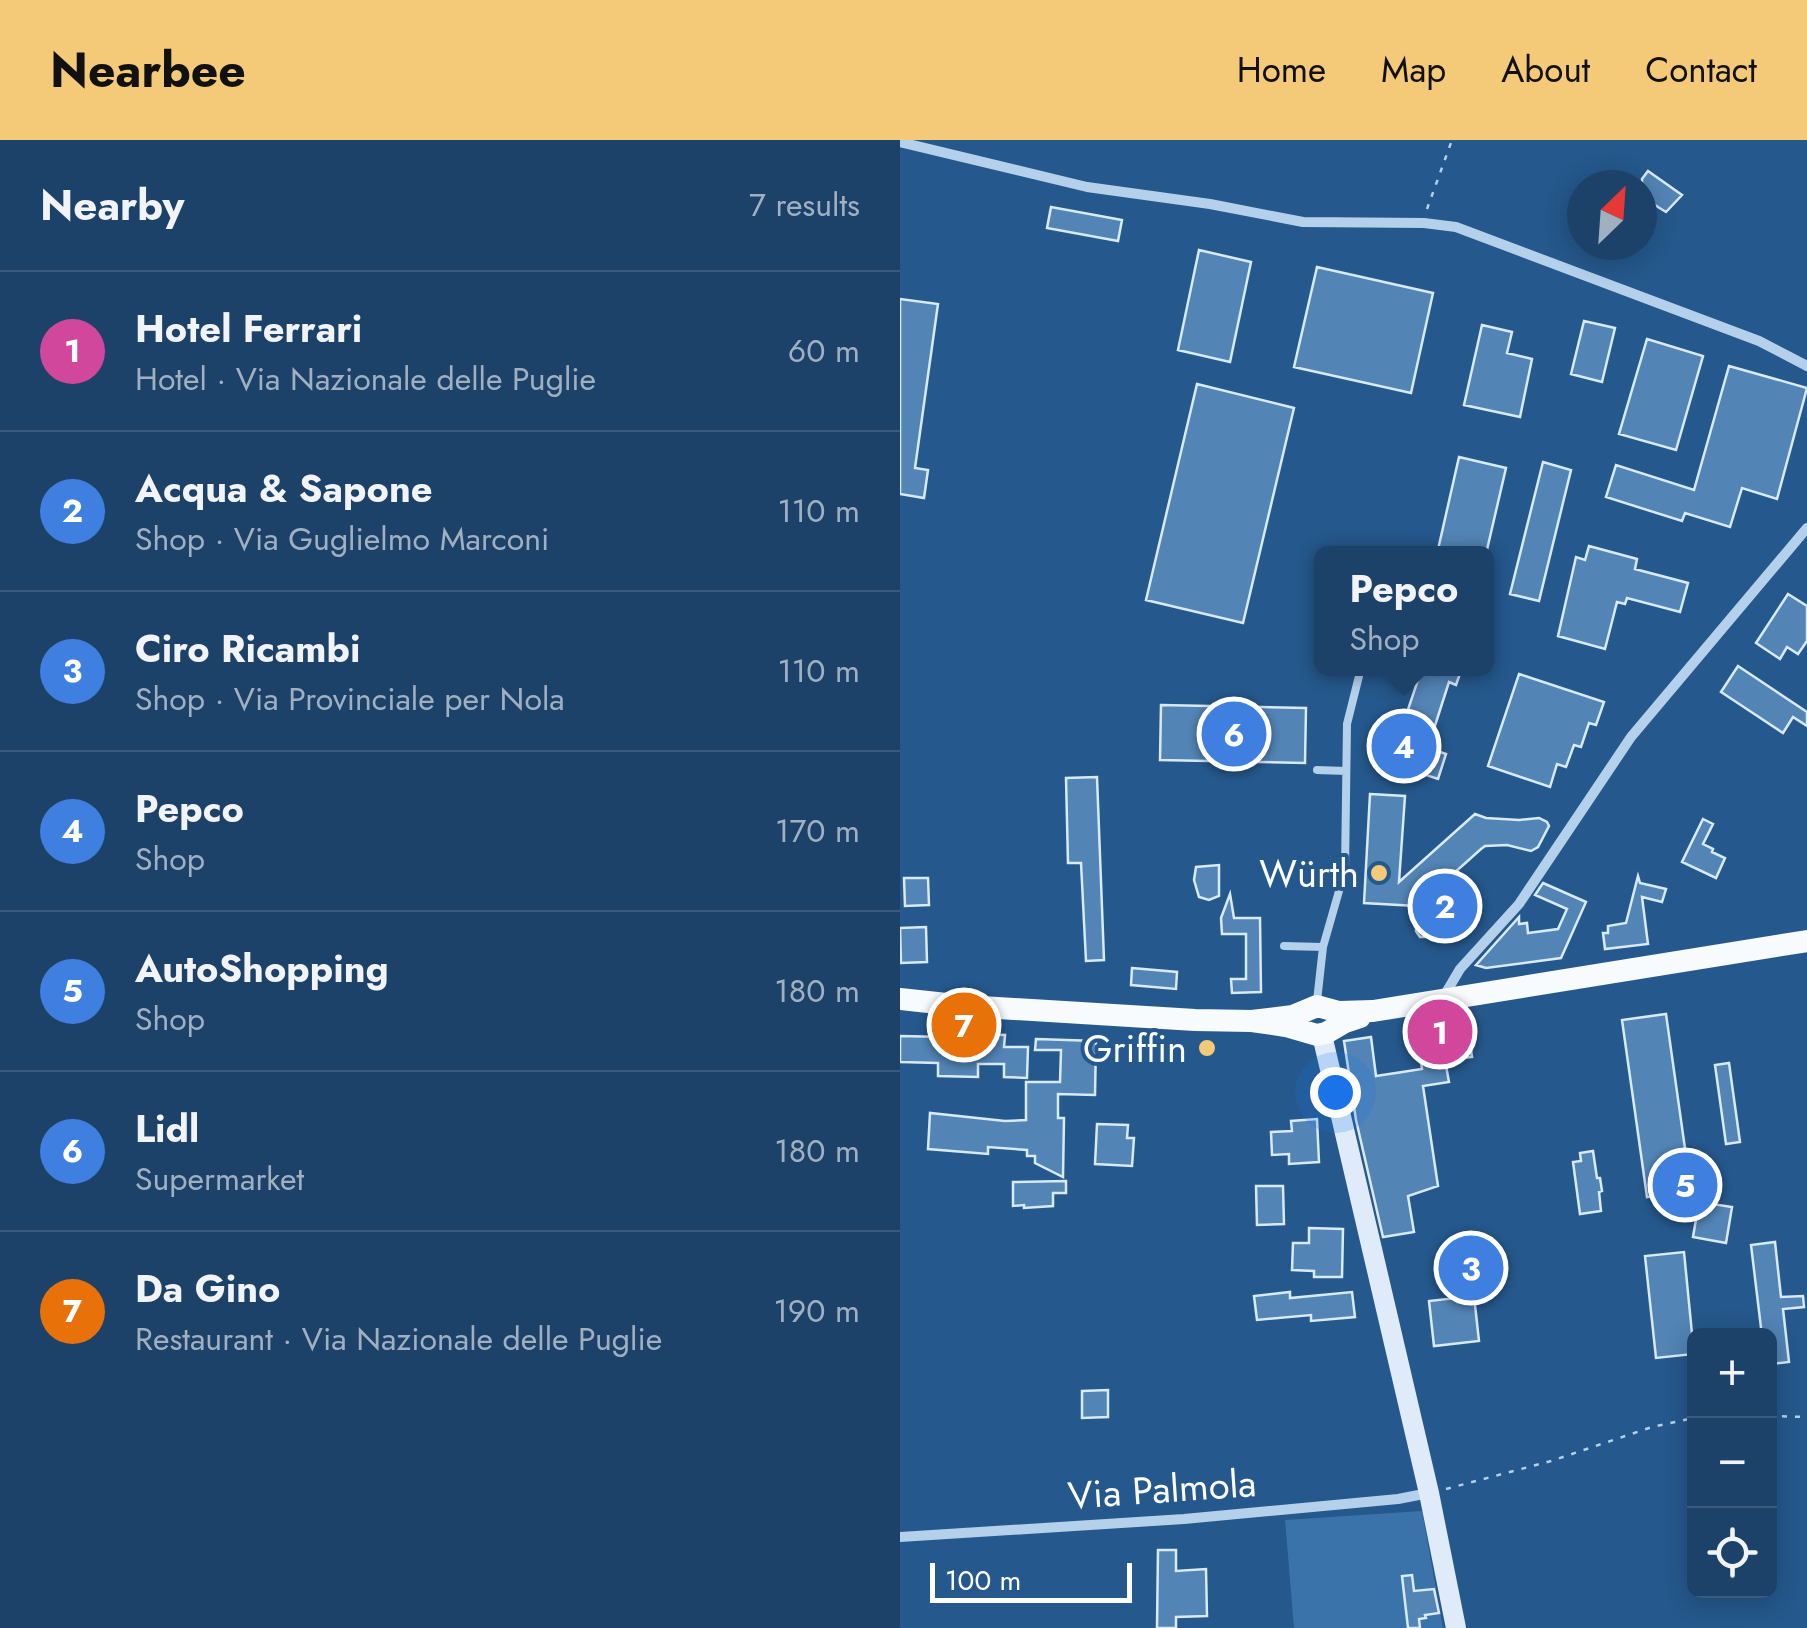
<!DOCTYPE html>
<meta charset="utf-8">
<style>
:root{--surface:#1c4269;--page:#25496f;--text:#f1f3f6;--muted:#a0b0c0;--line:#3a5b7d;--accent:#f4c978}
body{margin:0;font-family:Jost,sans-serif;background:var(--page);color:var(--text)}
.controls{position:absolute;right:30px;bottom:30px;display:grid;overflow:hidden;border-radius:15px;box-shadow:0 5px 25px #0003}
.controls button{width:90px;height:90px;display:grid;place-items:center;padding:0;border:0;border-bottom:2px solid var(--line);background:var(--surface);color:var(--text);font:50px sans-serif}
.compass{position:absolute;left:667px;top:30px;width:90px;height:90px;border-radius:50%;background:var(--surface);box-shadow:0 5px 25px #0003;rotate:25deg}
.scale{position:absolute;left:30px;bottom:25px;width:202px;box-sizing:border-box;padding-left:10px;border:5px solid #fff;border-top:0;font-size:28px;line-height:35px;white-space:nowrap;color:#fff;-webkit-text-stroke:8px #25588c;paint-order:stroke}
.you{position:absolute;left:435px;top:952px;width:35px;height:35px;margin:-25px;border:8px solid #fff;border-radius:50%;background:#1a73e8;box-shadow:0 0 0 15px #1a73e833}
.badge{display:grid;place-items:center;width:65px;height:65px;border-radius:50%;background:var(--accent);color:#fff;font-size:32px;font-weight:700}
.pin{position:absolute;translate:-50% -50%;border:5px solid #fff;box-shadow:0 2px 10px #0006}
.popup{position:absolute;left:414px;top:406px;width:180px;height:130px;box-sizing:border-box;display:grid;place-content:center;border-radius:15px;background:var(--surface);filter:drop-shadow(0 2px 8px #0005);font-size:32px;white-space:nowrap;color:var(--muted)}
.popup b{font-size:38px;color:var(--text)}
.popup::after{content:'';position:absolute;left:50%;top:100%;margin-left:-20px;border:20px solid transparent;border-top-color:var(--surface)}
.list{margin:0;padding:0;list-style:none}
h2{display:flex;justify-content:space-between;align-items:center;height:130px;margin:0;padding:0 40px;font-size:42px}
h2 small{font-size:32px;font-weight:400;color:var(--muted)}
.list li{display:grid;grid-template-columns:65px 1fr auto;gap:30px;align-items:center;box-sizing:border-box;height:160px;padding:0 40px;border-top:2px solid var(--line)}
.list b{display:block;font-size:38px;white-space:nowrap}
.list p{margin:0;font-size:32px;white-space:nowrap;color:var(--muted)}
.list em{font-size:32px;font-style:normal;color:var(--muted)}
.icon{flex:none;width:55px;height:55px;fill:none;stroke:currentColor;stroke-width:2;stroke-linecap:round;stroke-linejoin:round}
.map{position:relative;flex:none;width:907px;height:1488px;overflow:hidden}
header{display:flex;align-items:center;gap:60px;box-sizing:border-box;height:140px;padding:0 50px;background:var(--accent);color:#111}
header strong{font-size:48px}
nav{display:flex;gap:55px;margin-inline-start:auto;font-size:35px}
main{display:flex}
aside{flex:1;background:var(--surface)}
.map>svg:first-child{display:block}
.green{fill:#3a73a9}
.building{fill:#5284b5;stroke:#d8e9f8;stroke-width:2.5}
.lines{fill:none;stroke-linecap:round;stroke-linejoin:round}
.path{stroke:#b4d0ea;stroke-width:2.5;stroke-dasharray:5 8;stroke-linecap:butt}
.lane{stroke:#b4d0ea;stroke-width:8}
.street{stroke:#b4d0ea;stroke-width:10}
.secondary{stroke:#dfebf9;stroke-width:20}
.primary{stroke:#f8fbfe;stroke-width:22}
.poi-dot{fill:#f4c978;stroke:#25588c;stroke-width:4}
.labels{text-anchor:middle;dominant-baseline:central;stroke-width:8;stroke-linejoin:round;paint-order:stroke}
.poi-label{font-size:38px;fill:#fff;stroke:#25588c;text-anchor:end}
.street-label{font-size:38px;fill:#fff;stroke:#25588c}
</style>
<header>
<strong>Nearbee</strong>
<nav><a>Home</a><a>Map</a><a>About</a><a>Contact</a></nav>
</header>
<main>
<aside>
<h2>Nearby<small>7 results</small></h2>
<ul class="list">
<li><span class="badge" style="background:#d1479c">1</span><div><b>Hotel Ferrari</b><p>Hotel · Via Nazionale delle Puglie</p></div><em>60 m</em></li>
<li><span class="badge" style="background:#3f7fe0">2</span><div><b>Acqua &amp; Sapone</b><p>Shop · Via Guglielmo Marconi</p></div><em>110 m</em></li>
<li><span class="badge" style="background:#3f7fe0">3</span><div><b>Ciro Ricambi</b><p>Shop · Via Provinciale per Nola</p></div><em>110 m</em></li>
<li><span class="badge" style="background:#3f7fe0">4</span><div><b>Pepco</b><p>Shop</p></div><em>170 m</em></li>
<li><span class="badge" style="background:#3f7fe0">5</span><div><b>AutoShopping</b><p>Shop</p></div><em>180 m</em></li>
<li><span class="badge" style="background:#3f7fe0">6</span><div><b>Lidl</b><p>Supermarket</p></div><em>180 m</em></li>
<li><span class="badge" style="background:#e8710a">7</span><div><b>Da Gino</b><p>Restaurant · Via Nazionale delle Puglie</p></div><em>190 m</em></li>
</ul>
</aside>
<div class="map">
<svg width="907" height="1488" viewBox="0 0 907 1488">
<rect width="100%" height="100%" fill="#25588c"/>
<path class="green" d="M522,1371L543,1488H394L385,1380Z"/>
<path class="building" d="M748,31L782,55L766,72L742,57V39Z
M151,67L222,80L218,101L147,88Z
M299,110L351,122L330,222L278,210Z
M417,127L533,153L511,253L394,227Z
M0,159L38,164L15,328L28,330L24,358L0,354Z
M684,181L715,188L702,242L671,234Z
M582,185L612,192L607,213L632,219L620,277L564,265Z
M747,199L803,216L776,310L719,294Z
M829,226L907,248L877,359L842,348L830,387L785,373L782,381L706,357L716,325L794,350Z
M297,244L394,268L343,483L246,460Z
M559,317L606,328L586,414H537Z
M643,322L671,330L639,461L610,454Z
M689,406L737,419L735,429L788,443L780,472L727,458L725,464L717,462L705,509L658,496L676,417L685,420Z
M888,454L907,466V501L898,514L887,507L880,519L856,503Z
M838,526L907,572V586L893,577L883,593L821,552Z
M522,528H562L556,545L549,542L531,598L539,601L535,610L546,614L538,639L490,623Z
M619,534L704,562L696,585L689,583L681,607L674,605L666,627L657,624L650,647L588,626Z
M261,565L406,568L405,623L260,620Z
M197,637L204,820L186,821L181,723H168L166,638Z
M470,654L505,656L499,742L575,674L586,678L619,680L639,678L647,682L649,686L638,707L631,711L607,705L585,706L581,709L553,734L548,742L546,756L551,780L550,784L529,797H520L516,791V766L464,763Z
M803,679L813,684L803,704L813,709L812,712L825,718L816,738L782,722Z
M319,725V756L309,760L299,757L294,740L296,727Z
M738,736L740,743L766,749L762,762L742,757L748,804L705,809L703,793H708V786L726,783Z
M4,738H28L29,765L5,766Z
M643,743L686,762L661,818L586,828L576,825L619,777V784L627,783L628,793L658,789L667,769L635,755Z
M330,754L334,778H360L361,852L332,853L331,839H346V794H322L321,778Z
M26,787L27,822L1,823L0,788Z
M232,828L277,832L276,849L231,845Z
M766,874L791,1051L747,1057L722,880Z
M567,883L572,917L545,920L549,942L523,946L538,1046L508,1056L514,1092L483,1097L456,980L444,901L471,897L476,936L522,929L520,916L526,915L522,890Z
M73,894L105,895L104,907H128L127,938L104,937V924H78V937L38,936V923L0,922V896L46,897V905L73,906Z
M136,899L196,901L195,955L158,954V978H164L163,1037L135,1023V1016H127V1010L88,1007V1014L28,1009L30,973L105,981L126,980V942H160L161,910H135Z
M829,923L840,1002L826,1004L815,925Z
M417,979L419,1022L389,1024V1014L372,1015L371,992L392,991L391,981Z
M197,984L228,985L227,998H234L232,1026L195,1024Z
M693,1011L697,1038H700L702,1051L699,1052L701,1071L680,1074L673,1022L681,1021L680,1013Z
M166,1041V1053H153V1066L124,1068V1065L113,1066V1042Z
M356,1046H383L384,1084L357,1085Z
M799,1062L832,1067L826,1103L793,1097Z
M409,1088L443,1089L442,1137H414V1131L392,1130L393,1103H409Z
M875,1102L881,1157L903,1156L904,1167L883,1169L889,1222L870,1224V1196H862L851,1105Z
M784,1112L794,1214L756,1218L745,1116Z
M390,1152V1158L452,1152L455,1177L411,1181V1175L357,1180L354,1156Z
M574,1156L579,1201L534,1206L529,1161Z
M208,1250V1277L182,1278V1251Z
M258,1410H276V1431L306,1429L307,1476L276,1477V1488H257Z
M512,1435L514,1451L534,1449L539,1473L525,1475L526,1478L519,1479L520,1488H508L502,1436Z"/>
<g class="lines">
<path class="path" d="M527,69L552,0
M869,1276L907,1277
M546,1349L651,1321L752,1287L794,1278"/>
<path class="lane" d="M417,630L446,631
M384,806L423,807
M417,861L423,807L445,730L447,584L461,528"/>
<path class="street" d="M0,2L187,47L310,64L403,82L524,83L556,87L859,201L907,226
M544,856L560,829L619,764L731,597L907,388
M0,1397L284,1379L498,1359L529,1353"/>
<path class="secondary" d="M422,895L529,1353L556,1488"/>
<path class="primary" d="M0,859L65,866L295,880L352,881L386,886L417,895L426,893L445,882L460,877
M352,881L393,876L417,866L439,872L473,871L907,801"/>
</g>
<g class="poi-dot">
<circle cx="479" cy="733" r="10"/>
<circle cx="307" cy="908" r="10"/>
</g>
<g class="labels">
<g class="poi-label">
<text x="459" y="733">Würth</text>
<text x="287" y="908">Griffin</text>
</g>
<g class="street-label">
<text transform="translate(262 1349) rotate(-4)">Via Palmola</text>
</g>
</g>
</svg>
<div class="controls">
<button>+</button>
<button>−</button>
<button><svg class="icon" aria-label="locate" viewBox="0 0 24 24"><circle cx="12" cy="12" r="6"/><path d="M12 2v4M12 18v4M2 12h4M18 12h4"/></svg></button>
</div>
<svg class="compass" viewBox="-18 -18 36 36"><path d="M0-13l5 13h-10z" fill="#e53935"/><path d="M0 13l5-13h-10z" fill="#a0b0c0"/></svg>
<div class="scale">100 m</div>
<div class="you"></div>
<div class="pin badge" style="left:540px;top:892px;background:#d1479c">1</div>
<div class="pin badge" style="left:545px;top:766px;background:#3f7fe0">2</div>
<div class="pin badge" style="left:571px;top:1128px;background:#3f7fe0">3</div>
<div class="pin badge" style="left:504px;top:606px;background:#3f7fe0">4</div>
<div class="popup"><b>Pepco</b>Shop</div>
<div class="pin badge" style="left:785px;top:1045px;background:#3f7fe0">5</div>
<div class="pin badge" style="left:334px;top:594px;background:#3f7fe0">6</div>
<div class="pin badge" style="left:64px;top:885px;background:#e8710a">7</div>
</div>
</main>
